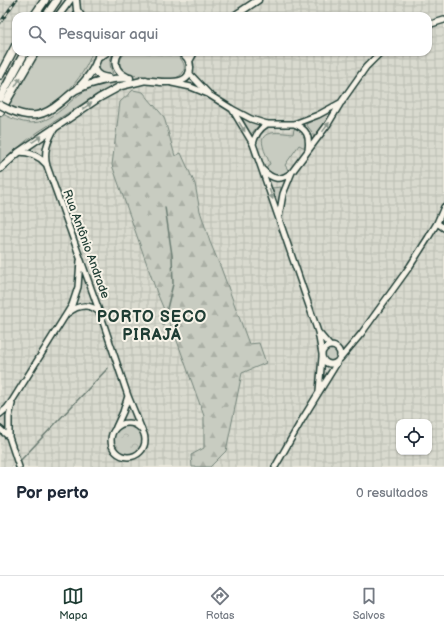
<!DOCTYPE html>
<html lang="pt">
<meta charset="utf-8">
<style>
:root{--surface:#fff;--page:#f2f2f3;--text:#1f2937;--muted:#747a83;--line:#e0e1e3;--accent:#1f3d34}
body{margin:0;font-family:"Balsamiq Sans",sans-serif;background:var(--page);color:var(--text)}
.controls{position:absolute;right:12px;bottom:12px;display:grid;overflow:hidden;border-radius:8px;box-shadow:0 1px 3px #0004}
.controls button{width:36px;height:36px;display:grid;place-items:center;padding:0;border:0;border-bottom:1px solid var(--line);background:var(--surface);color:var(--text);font:20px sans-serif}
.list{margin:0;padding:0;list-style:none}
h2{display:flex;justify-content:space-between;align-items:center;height:52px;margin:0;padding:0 16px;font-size:17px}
h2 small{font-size:13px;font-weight:400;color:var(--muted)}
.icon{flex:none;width:22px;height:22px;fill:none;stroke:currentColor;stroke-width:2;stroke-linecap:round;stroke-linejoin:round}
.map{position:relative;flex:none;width:444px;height:467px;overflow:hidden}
.search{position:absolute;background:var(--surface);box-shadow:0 1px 3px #0004;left:12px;right:12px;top:12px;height:44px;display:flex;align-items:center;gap:10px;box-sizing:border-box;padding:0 14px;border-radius:12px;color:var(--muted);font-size:15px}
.sheet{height:108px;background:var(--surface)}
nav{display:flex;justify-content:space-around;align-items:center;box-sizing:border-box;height:56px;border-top:1px solid var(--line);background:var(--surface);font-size:11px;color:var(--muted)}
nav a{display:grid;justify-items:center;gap:2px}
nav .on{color:var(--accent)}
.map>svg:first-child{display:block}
.industrial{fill:url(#industrial-grid);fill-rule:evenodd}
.grass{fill:#c8ccc1;stroke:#74847a}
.forest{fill:url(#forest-firs);stroke:#74847a}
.park{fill:url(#park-crowns);stroke:#74847a}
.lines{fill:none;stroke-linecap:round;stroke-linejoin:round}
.stream{stroke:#6a7c72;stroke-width:1.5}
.minor-casing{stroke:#1f3d34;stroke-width:8}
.major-casing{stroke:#1f3d34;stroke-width:9}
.highway-casing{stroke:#1f3d34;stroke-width:10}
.minor{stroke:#f7f3e8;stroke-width:5}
.major{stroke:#f7f3e8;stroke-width:6}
.highway{stroke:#f7f3e8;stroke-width:7}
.rail-casing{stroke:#1f3d34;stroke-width:3}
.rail{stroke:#f7f3e8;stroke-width:1.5;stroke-dasharray:4.5;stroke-linecap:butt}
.major-bridge-casing{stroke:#1f3d34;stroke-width:9;stroke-linecap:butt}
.major-bridge{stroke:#f7f3e8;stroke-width:6}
.oneway{fill:#8b988e}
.labels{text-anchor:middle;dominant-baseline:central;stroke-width:4;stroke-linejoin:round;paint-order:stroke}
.street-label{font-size:12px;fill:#1f3d34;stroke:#f7f3e8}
.district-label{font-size:16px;font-weight:bold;letter-spacing:1px;fill:#1f3d34;stroke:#f7f3e8}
</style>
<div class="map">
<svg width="444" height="467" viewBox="0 0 444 467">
<defs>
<pattern id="industrial-grid" width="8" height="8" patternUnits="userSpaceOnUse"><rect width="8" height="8" fill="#d9dacf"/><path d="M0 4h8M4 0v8" fill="none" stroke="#babcb2"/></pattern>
<pattern id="forest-firs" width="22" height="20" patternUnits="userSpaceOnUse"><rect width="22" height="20" fill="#c8ccc1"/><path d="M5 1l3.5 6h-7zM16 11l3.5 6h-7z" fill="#abb0a6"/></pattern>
<pattern id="park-crowns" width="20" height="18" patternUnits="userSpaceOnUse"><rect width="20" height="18" fill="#c8ccc1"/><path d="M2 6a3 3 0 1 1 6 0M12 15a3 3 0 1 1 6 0" fill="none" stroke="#abb0a6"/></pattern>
</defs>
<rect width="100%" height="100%" fill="#eae8dd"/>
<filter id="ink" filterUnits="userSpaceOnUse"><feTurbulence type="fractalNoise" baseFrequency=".025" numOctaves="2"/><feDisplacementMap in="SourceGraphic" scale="8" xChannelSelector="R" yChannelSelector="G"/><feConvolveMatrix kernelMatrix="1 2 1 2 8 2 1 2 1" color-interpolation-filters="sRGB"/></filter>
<g filter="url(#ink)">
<path class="industrial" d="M0,0H444V467H0V174L9,164L34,145L23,131L16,121L20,112L0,102ZM16,16H428V52H16ZM399,422H429V452H399Z"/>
<path class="grass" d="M38,52H92C86,76 51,117 24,112C18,111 12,106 7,104Z
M112,52H114C109,59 109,66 113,73L102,75L98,74L96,68C99,61 105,55 112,52Z
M127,52H139L178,56C189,66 185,77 171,79L131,75C130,75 125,72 124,72C117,66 120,56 127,52Z
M121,82L96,95L38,132L26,141L0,163V116L1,113C29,128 42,126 66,106C71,101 77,96 83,92C95,85 107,83 121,82Z
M333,110L314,138L312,132L306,124L321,117Z
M241,116L259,125L251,134Z
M296,128C304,131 307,138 306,147H303L299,145L285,165L287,168L288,171C281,177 273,176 267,169V166L270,164C268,158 264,152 263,146C258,128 283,133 293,134L294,129Z
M281,187L278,205L272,188Z
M325 355a7 7 0 1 1 14 0a7 7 0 1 1-14 0Z"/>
<path class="forest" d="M133,90L143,92L164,117L175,156L181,153L195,184L200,211L210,242L221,268L249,344L259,343L266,363L242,373L226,451L210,467H192L191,455L204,448V416L176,338L157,293L112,165L120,102Z"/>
<path class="park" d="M114 440a14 14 0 1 1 28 0a14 14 0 1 1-28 0Z"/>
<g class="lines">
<path class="stream" d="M163,325L173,284L172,255L165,207
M19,462L108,368"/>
<g class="minor-casing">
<path id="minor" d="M428,25L444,20
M189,73L208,93
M172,83L191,87L208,94L232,109L251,119L267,124H294L318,115L342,102
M232,109L253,144L318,332L322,354
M294,124C307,129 310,136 308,150
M55,128C48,140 43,152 47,166L101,316L128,396L142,430
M253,144C255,135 259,129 267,124
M19,152C30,152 39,156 46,164
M263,170C273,180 280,181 291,173
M279,217L283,194L292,172L328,124L342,101L366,67L381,52
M437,223L444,228
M68,313C78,305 89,303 99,312
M319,333L330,346
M322 355a9 9 0 1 1 18 0a9 9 0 1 1-18 0Z
M340,359L361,334L410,266L428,238L437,223L444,207
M319,391L322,357
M12,404L9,417V437L19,467
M0,414L7,408L12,401L72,305L78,287L80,261
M111 440a17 17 0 1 1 34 0a17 17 0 1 1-34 0Z
M116,427L123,412L128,396
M0,429L9,437
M275,467L303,418L337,363"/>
</g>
<g class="major-casing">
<path id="major" d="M76,0L77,10L81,16
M58,16L70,0
M234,16L258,0
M119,52C112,63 116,72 127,77
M98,58L107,52
M189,61L194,52
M94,69C97,76 102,77 109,78
M142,80C148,81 155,81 161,82C173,82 191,84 190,67C190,60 186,55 180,52
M78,88C88,78 97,66 99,52
M10,110C31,119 43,117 61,102C66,98 71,93 76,90C94,81 110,78 130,78
M0,169L19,152L99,98L121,86L146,80"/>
</g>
<g class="highway-casing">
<path id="highway" d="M34,16L45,0
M46,16L57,0
M0,75L16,45
M0,98L25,52
M0,112L35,52"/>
</g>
<use href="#minor" class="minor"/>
<use href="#major" class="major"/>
<use href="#highway" class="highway"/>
<g class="rail-casing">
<path id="rail" d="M0,23L16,0"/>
</g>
<use href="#rail" class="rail"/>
<g class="major-bridge-casing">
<path id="major-bridge" d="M0,105L10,110"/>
</g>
<use href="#major-bridge" class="major-bridge"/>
</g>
<defs><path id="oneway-solid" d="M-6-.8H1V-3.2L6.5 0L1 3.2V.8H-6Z"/></defs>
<g class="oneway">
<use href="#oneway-solid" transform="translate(18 82) rotate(-59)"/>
<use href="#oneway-solid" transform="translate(87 106) rotate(-34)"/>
<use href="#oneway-solid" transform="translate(242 127) rotate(58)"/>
<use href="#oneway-solid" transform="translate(326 127) rotate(-54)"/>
<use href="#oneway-solid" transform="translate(37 139) rotate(-35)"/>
<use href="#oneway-solid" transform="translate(271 194) rotate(71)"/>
</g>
</g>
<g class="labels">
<g class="street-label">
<text transform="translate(86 244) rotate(70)">Rua Antônio Andrade</text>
</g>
<g class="district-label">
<text x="152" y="317">PORTO SECO<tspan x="152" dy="18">PIRAJÁ</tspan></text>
</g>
</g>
</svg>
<div class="controls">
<button><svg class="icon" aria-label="locate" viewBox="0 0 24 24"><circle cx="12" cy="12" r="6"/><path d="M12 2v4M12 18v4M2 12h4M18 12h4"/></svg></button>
</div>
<div class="search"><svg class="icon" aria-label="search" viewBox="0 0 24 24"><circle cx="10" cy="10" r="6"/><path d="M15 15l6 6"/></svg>Pesquisar aqui</div>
</div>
<section class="sheet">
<h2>Por perto<small>0 resultados</small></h2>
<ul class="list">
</ul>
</section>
<nav>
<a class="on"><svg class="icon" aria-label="map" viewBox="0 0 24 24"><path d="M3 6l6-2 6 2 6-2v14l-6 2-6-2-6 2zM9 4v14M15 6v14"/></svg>Mapa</a>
<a><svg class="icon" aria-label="directions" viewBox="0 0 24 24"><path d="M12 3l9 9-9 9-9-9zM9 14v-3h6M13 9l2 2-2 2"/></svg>Rotas</a>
<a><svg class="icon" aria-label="saved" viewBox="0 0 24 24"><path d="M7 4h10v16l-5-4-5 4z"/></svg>Salvos</a>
</nav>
